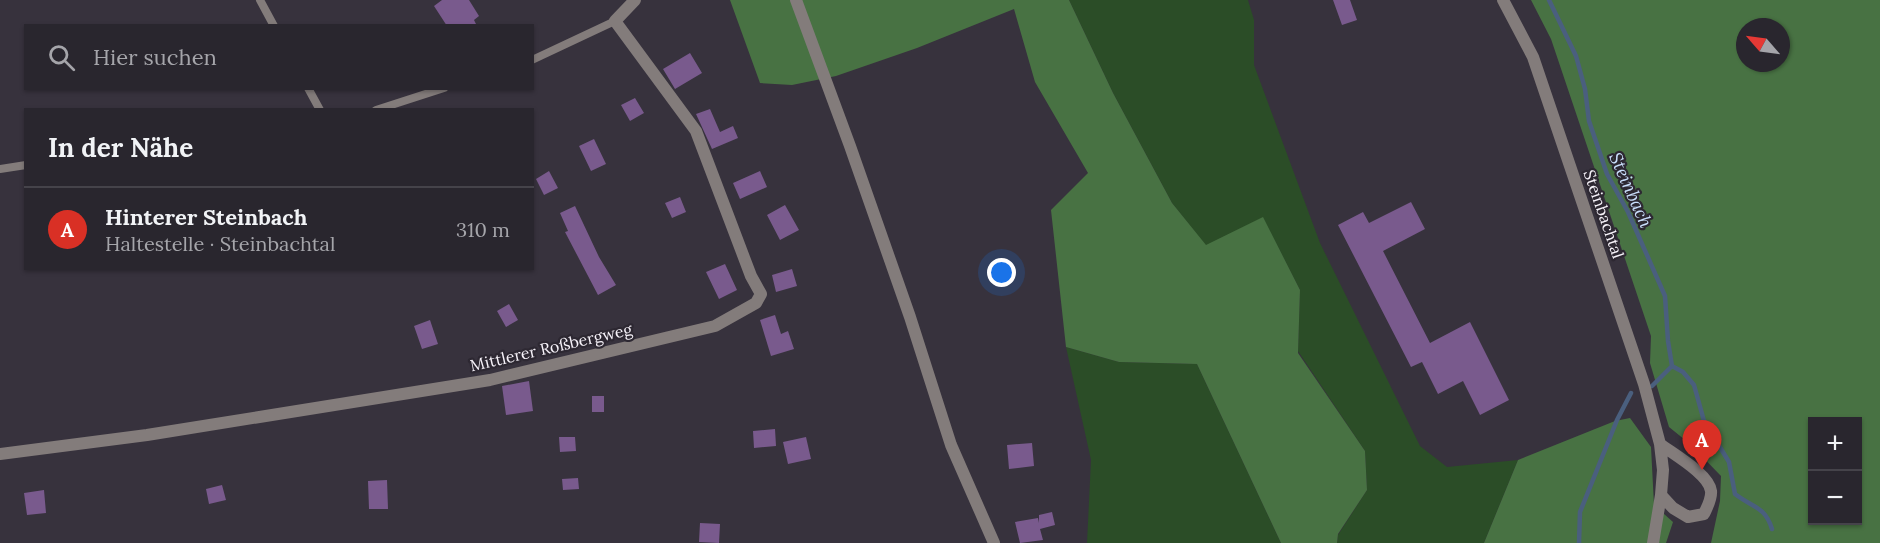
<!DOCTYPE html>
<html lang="de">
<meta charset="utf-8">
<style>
:root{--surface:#29262e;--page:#312e36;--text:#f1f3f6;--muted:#a5a5aa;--line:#45434a;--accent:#d93025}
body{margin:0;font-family:Lora,serif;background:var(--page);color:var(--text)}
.controls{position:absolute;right:18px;bottom:18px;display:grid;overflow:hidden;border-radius:0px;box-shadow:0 2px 4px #0004}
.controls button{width:54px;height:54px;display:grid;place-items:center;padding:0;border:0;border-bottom:2px solid var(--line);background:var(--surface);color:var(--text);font:30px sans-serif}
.compass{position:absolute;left:1736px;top:18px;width:54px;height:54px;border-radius:50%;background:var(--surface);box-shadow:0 2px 4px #0004;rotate:298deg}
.you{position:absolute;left:1002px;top:273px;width:21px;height:21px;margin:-15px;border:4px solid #fff;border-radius:50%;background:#1a73e8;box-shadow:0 0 0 9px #1a73e833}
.badge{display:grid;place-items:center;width:39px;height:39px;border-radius:50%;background:var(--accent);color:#fff;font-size:20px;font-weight:700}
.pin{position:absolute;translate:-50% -50px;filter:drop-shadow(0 2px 3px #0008)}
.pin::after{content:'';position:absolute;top:32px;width:21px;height:18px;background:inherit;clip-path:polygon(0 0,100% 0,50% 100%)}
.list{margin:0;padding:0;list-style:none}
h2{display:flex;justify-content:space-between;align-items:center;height:78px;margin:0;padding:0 24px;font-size:26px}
h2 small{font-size:20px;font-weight:400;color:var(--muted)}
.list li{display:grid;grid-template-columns:39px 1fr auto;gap:18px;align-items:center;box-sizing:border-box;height:84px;padding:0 24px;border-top:2px solid var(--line)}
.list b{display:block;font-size:22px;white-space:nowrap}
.list p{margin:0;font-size:20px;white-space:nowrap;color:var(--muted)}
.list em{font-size:20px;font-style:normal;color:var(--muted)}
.icon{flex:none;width:33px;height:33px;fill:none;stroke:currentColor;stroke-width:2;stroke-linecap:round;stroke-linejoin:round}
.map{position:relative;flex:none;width:1880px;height:543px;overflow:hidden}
.search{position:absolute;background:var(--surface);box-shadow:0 2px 4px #0004;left:24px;top:24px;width:510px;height:66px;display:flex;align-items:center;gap:15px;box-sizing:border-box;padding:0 21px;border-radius:0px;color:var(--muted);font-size:22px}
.panel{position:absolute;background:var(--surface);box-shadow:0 2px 4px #0004;left:24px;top:108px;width:510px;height:162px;border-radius:0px}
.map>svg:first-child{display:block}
.green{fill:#2b4d27}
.forest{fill:#487243;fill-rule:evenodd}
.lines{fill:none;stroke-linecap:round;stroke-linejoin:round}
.stream{stroke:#4a5f7e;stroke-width:4.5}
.building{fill:#795a8d}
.lane{stroke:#837c7b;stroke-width:8}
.street{stroke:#837c7b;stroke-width:12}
.labels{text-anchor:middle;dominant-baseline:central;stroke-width:4.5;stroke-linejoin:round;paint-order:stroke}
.street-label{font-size:16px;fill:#f6f2f9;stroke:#2d2832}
.water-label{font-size:18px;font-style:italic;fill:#c9defb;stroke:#2d2832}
</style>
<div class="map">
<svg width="1880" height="543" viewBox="0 0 1880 543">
<rect width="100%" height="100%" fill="#37323d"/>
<path class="green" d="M1069,0H1248L1254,20V65L1320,243L1420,446L1447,467L1518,460L1484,543H1337L1338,535L1367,490L1365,451L1298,351L1300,290L1263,218L1206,246L1172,203L1113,93Z
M1066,347L1119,362L1197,364L1281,543H1087L1091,460Z"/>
<path class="forest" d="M730,0H1069L1113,93L1172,203L1206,245L1263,217L1300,290L1298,353L1365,451L1367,490L1338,534L1337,543H1281L1197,364L1119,362L1066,347L1051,210L1088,173L1035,82L1014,9L917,48L836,76L792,85L760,83Z
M1531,0H1880V543H1711L1720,501L1721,476L1690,444L1669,427L1650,363L1651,336L1551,39ZM1745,27H1781V63H1745ZM1812,422H1858V520H1812Z
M1630,418L1651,447L1654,505L1673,522L1666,543H1484L1518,460L1615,421Z"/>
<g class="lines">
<path class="stream" d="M1549,0L1576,56L1585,89L1589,121L1607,174L1628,212L1665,296L1668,341L1672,366L1652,386
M1672,366L1683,372L1694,385L1704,421L1729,462L1735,494C1753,508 1765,506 1772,529
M1579,543L1580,512L1617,420L1631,393"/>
</g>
<path class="building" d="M442,0H469L479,16L474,20L477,26H447L434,6Z
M1333,0H1350L1357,20L1342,25Z
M690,53L702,73L675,89L663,69Z
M635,98L644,113L630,121L621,105Z
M710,109L720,132L733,126L738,138L712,149L696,114Z
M594,139L606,164L591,171L579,146Z
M549,171L558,188L544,195L536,179Z
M760,171L767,187L740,199L733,183Z
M680,197L686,212L672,218L665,203Z
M1411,202L1425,229L1383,251L1430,343L1470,322L1509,400L1480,415L1463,381L1438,394L1422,362L1411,367L1338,225L1363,212L1369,223Z
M785,205L799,230L780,240L767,215Z
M575,206L599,257L616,285L598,295L565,232L568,231L560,213Z
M725,264L737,290L719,299L706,272Z
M792,269L797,286L776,292L772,275Z
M509,304L518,320L506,327L497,311Z
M775,315L781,334L788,331L794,349L771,356L760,320Z
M430,320L438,344L422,349L414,326Z
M529,381L533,411L506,415L502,386Z
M592,396H604V412H592Z
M775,429L776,446L754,448L753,431Z
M559,437H575L576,451L560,452Z
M806,437L811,459L788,464L783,442Z
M1032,443L1034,466L1009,469L1007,445Z
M578,478L579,489L563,490L562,479Z
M387,480L388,509H369L368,481Z
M222,485L226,500L209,504L206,489Z
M44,490L46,513L27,515L24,493Z
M1052,512L1055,525L1040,529L1043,540L1020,543L1015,522L1038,518L1039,523V515Z
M700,523L720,524L719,543L699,542Z"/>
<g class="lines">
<path class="lane" d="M260,0L274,26
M532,60L615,21
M308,88L320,110
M376,110L444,88
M0,169L26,165"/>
<path class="street" d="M796,0L850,146L910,317L951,445L994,543
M1503,0L1533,57L1644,384L1660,444L1663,470L1661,495L1653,543
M1660,444C1673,454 1709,474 1711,491C1712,499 1707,507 1704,514L1688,517L1673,508L1661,495
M0,454L147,435L490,380L715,326L756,303L761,294L751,276L696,131L615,21L635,0"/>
</g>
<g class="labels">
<g class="street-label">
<text transform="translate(1604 214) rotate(71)">Steinbachtal</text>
<text transform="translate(551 347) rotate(-13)">Mittlerer Roßbergweg</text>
</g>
<g class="water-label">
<text transform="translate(1631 190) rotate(66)">Steinbach</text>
</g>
</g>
</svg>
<div class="controls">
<button>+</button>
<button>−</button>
</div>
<svg class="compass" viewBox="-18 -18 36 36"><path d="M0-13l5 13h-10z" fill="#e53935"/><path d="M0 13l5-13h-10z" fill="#a5a5aa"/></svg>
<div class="you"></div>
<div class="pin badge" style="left:1702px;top:470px">A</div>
<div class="search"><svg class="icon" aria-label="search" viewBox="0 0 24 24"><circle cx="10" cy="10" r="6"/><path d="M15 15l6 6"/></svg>Hier suchen</div>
<section class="panel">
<h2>In der Nähe<small></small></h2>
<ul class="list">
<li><span class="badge">A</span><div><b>Hinterer Steinbach</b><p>Haltestelle · Steinbachtal</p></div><em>310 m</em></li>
</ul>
</section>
</div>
